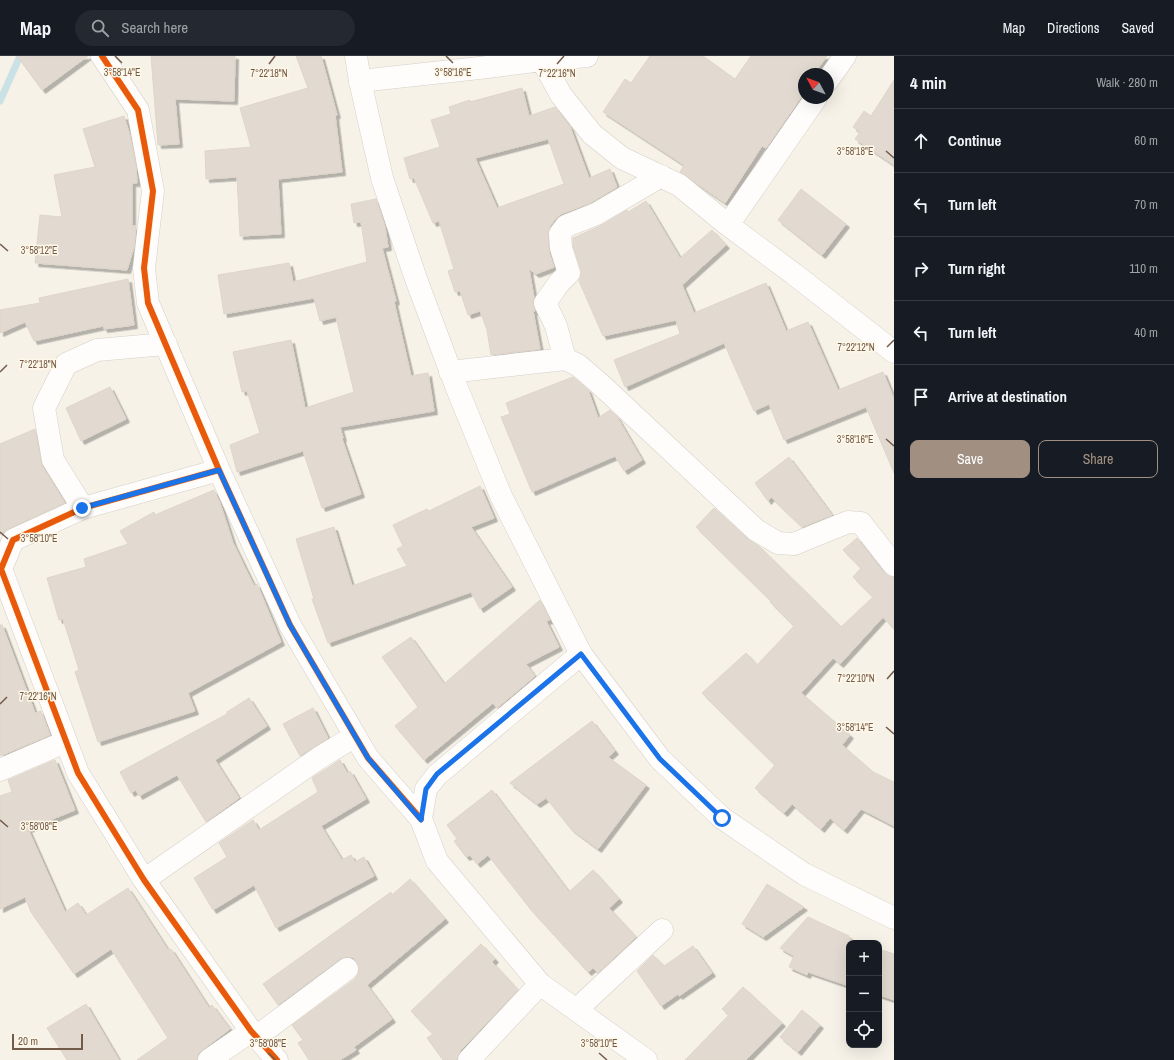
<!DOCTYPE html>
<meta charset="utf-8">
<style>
:root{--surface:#171b24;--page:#242831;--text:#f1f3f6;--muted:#9ea1a6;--line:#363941;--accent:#a19081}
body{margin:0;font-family:"Archivo Narrow",sans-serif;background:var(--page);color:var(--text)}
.controls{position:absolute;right:12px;bottom:12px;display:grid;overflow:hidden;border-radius:8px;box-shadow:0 4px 16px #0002}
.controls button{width:36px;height:36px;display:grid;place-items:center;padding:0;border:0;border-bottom:1px solid var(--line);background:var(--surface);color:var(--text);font:20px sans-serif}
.compass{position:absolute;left:798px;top:12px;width:36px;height:36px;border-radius:50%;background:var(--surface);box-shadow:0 4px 16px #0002;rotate:311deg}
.scale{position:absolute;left:12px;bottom:10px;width:71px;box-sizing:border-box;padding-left:4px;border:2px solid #735b49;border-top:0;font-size:11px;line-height:14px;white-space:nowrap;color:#735b49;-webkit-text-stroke:3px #fff8e8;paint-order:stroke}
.stop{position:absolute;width:12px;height:12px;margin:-9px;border:3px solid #1a73e8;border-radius:50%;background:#fff}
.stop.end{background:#1a73e8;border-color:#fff;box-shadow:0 1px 4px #0008}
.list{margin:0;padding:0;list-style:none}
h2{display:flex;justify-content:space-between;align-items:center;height:52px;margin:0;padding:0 16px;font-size:17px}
h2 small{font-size:13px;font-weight:400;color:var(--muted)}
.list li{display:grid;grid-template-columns:26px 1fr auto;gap:12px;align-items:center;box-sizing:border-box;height:64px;padding:0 16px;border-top:1px solid var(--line)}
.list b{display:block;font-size:15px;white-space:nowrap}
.list em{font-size:13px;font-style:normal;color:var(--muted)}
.actions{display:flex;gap:8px;padding:12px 16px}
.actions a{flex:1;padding:9px 0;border:1px solid var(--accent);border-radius:8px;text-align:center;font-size:14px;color:var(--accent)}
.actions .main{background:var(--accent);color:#fff}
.icon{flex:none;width:22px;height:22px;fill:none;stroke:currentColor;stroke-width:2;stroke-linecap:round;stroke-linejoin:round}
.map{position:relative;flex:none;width:894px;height:1004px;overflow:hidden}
header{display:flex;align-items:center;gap:24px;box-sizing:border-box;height:56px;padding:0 20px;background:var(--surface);border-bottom:1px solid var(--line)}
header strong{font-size:19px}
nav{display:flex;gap:22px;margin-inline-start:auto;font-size:14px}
.search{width:280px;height:36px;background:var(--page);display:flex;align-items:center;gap:10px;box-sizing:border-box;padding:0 14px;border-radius:22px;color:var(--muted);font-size:15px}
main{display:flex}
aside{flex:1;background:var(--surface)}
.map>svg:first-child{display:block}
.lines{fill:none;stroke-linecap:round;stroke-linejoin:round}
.stream{stroke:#cae1e6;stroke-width:7}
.building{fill:#e2dad0;stroke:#dfd5ca;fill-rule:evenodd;filter:url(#shadow)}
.street-casing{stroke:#d5cfc7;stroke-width:23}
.secondary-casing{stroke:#d6cfc6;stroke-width:23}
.street{stroke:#fefdfc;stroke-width:22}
.secondary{stroke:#fefdfc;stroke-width:22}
.cycleway-casing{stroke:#fff8e8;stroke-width:8}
.cycleway{stroke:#e8590c;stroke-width:6}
.route{stroke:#1a73e8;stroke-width:5}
.ticks{fill:none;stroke:#735b49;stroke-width:1.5}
.ticks-label{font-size:10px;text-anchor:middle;fill:#735b49;stroke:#fff8e8;stroke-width:3;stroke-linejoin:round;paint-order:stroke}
</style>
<header>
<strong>Map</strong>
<div class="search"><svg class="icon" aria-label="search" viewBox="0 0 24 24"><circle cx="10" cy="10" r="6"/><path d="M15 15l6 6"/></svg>Search here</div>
<nav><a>Map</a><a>Directions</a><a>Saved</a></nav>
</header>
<main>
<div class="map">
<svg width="894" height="1004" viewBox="0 0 894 1004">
<defs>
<filter id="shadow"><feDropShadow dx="3.5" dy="3.5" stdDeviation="0" flood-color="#0004"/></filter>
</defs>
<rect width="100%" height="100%" fill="#f6f2e8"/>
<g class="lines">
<path class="stream" d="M0,45L20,0"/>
</g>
<path class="building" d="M17,0H88L42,34Z
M151,0H235L234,45L175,43L179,88L158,89Z
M296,0H321L337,59H335L342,116L278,123L281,178L240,180L237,121L206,123L205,95L251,91L240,52L308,32Z
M650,0H703L735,23L751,0H827L814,18H804V37L766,92L762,90L725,147L680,116L684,109L603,56L625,23L631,27Z
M894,24V109L855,83L860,76L853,71L864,55L871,60Z
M522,32L529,60L555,51L570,71L589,122L610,113L617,131L590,147L561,158L556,162L550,170L548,179L549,196L554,211L536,218L529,213L534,242L533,246L535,255H533L540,293L491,299L487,274L480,255L468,259L460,235L455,236L448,215L454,213L439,165L433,167L414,122L410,123L404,102L440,91L431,64L451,58L449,51L470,44V46ZM548,83L564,128L497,152L475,102Z
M124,60L130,80L136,110L137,127H132V170H136L134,191L127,214L35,207L40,159L62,161L54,119L95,111L83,73Z
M801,133L846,168L822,199L778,164Z
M376,143L385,171L388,191L382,192L396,245L394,246L411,320L428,317L434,355L340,371L343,382L342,383L361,438L322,452L303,395L237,416L230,389L260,377L247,335L242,336L233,296L291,284L305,352L354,336L336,261L320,265L314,242L224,258L218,219L289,207L293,226L367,206L361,166L354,167L351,148Z
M646,145L680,202L712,174L726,189L682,229L694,257L766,227L786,275L808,266L838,334L883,316L894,343V417L866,351L784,384L769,348L754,355L724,287L625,331L614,304L680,278L676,264L603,280L579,225L581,220V214L573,190V182L602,169L627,154L628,156Z
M128,223L134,269L104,273L103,270L34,285L25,266L0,277V254L40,247L39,242Z
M573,321L588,334L598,362L610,354L617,361L642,404L624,415L615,400L532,436L501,361L510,358L506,347Z
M110,331L126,363L81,385L66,352Z
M35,373L42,410L65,447L8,473L0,479V388Z
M789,401L832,459L802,471L771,441L768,445L755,427Z
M480,430L494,462L471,471L512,531L480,553L471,536L328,587L312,543H314L296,483L334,471L352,530L407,510L397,493L403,490L393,469L427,453L429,455Z
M214,434L220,447L233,487L254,530L257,528L281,586L188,637L195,655L98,686L75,616L79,614L63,563L59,564L47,522L86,511L84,503L128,488L120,475L154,456L155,459Z
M714,452L748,483L760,491L841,571L873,541L853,521L861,512L843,494L857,482L884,517L889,520L894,521V573L883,561L840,608L833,602L801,637L850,679L842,689L873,716L894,726V770L861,753L844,774L830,762L821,773L792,748L784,757L755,732L775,709L702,637L746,597L757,609L794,570L770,546L771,545L696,471Z
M540,544L550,564L546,565L559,591L526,608L535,620L497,652L493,647L424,704L395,670L418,651L382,601L411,581L444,628Z
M0,569H2L35,657L41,655L50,679L0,700Z
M249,642L267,670L215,704L239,742L206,766L177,719L139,740L136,734L131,737L120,716L227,658V656Z
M313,652L328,682L300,700L283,668Z
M592,665L615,695L608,701L646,729L598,793L571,773L546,742L537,748L510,727Z
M55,704L75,754L28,773L65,856L78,847L86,859L128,832L168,894L171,893L209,952L212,949L230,973L202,994L198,998L197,1004H137L168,982L111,893L74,918L31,856L25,841L0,853V740L12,736L8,724Z
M340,704L347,717L350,715L366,743L321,770L342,804L351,799L355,806L364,801L374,820L276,872L254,829L213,854L194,822L227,801L219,787L253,764L259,774L318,736L312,722Z
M492,734L569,836L593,814L619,843L609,852L636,881L598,917L593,912L588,916L532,855L488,799L477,808L470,799L466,801L454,785L457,783L447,769Z
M410,823L445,863L367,929L392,963L354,991L356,994L340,1004H309L298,987L303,984L292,969L355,923L358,918L359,912L357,906L352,901H345L340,903L278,949L263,928L391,836L392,839Z
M767,828L804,851L763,881L742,868Z
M808,861L849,880V883L862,887H849V930L808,916L807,919L789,911L794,900L780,892Z
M481,888L495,903L492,906L518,934L460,995L457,1004H443L427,982L433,978L411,955Z
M693,890L712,917L679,940L678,938L661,950L637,915L653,899L664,910Z
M879,893L894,898V944L879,939Z
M743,931L782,967L746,1004H685L729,959L722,953Z
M86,948L119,1004H67L47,972Z
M802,954L820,969L798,996L780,981Z"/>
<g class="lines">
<g class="street-casing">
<path id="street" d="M102,0L138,54L153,135L144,212L148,247L219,414L290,569L368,702L421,763
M542,4L561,39L592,78L622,102L679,129L728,169L794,218L894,296
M828,24L845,0
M360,25L479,12L542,4L587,0
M728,169L816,42
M565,303L556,270L545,247L559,227L569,217L561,192L560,178L566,170L596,158L661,120
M450,316L565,303L578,309L599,327L756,474L778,487L794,488L848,466L861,467L894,509
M219,414L83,452L13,484L1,513L78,717L144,824L251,975L277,1004
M83,452L53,404L44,352L66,308L97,294L166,288
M581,598L437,719L426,733L421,763L437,805L540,928L646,1004
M0,714L65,686
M144,824L319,702L355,680
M577,953L662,874
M256,981L347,913
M209,1004L251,975
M469,1004L540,928"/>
</g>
<g class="secondary-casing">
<path id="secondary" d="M356,0L360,25L382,122L416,223L456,330L501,440L581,598L660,703L722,762L804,818L894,862"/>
</g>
<use href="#street" class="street"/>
<use href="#secondary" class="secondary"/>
<g class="cycleway-casing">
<path id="cycleway" d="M102,0L138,54L153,135L144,212L148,247L219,414L290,569L368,702L421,763
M219,414L83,452L13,484L1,513L78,717L144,824L251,975L277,1004"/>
</g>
<use href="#cycleway" class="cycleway"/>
</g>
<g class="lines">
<path class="route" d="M82,452L219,414L290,569L368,702L421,764L426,733L437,718L581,598L660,703L722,762"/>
</g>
<path class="ticks" d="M115,0L122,7M446,0L453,7M269,8L275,0M557,8L564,0M886,95L894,102M0,188L8,195M887,291L894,284M0,316L7,309M886,383L894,390M0,476L8,483M887,623L894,615M0,648L7,641M886,671L894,678M0,764L8,771M268,997L276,1004M599,997L607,1004"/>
<g class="ticks-label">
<text x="122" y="20">3°58'14"E</text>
<text x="453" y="20">3°58'16"E</text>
<text x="269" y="21">7°22'18"N</text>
<text x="557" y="21">7°22'16"N</text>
<text x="855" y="99">3°58'18"E</text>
<text x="39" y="198">3°58'12"E</text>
<text x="856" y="295">7°22'12"N</text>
<text x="38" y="312">7°22'18"N</text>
<text x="855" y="387">3°58'16"E</text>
<text x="39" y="486">3°58'10"E</text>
<text x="856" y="626">7°22'10"N</text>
<text x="38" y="644">7°22'16"N</text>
<text x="855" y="675">3°58'14"E</text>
<text x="39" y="774">3°58'08"E</text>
<text x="268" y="991">3°58'08"E</text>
<text x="599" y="991">3°58'10"E</text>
</g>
</svg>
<div class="controls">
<button>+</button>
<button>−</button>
<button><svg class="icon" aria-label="locate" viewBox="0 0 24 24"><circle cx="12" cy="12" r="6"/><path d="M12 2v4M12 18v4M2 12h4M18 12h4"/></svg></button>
</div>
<svg class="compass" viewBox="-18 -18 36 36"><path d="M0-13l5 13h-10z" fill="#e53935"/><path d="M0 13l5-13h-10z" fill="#9ea1a6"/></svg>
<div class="scale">20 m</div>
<div class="stop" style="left:722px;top:762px"></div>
<div class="stop end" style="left:82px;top:452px"></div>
</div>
<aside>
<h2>4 min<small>Walk · 280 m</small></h2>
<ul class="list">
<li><svg class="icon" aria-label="ahead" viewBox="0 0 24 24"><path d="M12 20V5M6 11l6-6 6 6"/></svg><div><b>Continue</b></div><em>60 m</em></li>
<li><svg class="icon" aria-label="left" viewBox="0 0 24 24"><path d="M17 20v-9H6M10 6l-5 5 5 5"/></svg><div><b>Turn left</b></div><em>70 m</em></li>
<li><svg class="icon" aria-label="right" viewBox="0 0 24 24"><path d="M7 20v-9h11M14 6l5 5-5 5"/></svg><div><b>Turn right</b></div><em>110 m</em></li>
<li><svg class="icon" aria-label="left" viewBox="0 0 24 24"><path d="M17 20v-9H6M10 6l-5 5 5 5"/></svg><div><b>Turn left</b></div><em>40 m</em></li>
<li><svg class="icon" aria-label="arrive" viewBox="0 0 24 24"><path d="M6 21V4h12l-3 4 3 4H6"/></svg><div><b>Arrive at destination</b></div></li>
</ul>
<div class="actions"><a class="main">Save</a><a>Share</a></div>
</aside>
</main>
